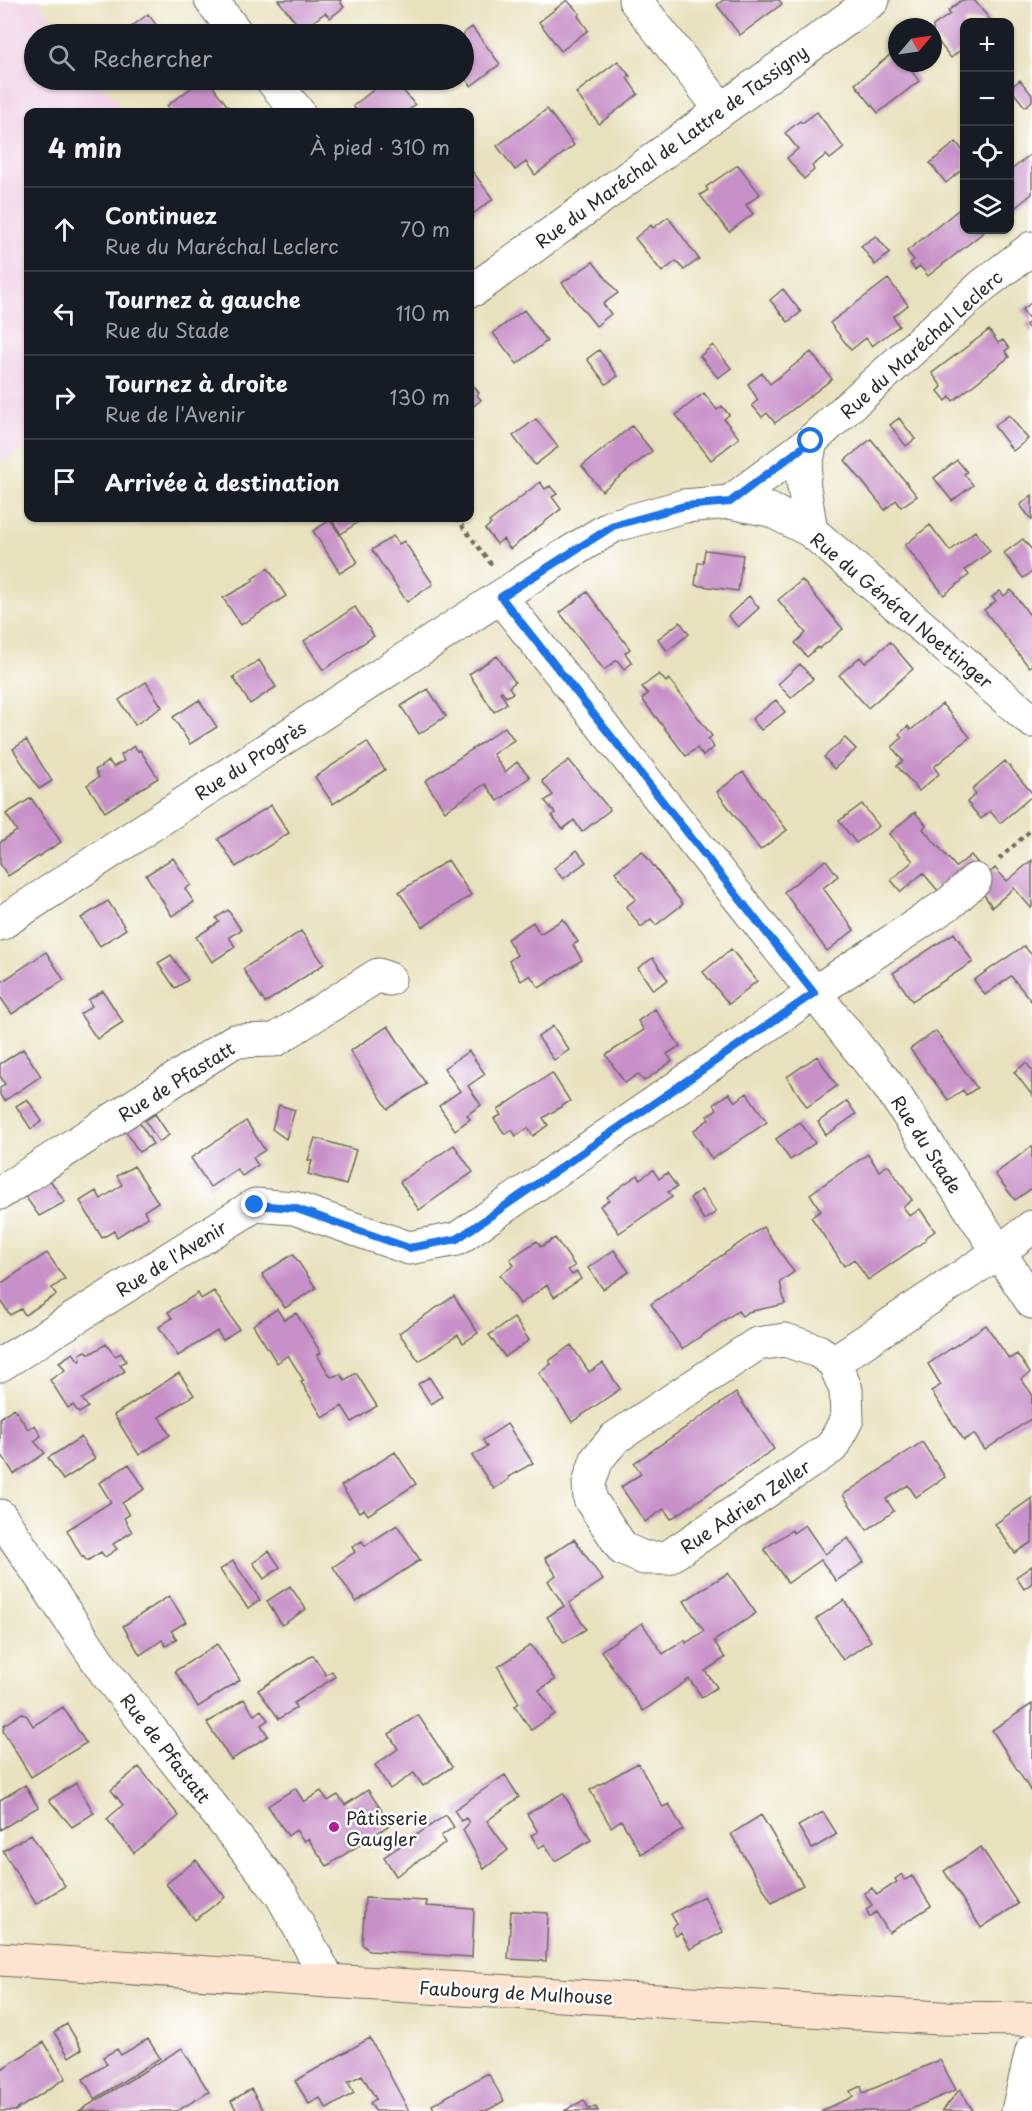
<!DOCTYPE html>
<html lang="fr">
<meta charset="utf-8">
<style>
:root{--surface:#171b24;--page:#242831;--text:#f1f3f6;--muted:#9ea1a6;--line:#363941}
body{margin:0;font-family:"Playpen Sans",sans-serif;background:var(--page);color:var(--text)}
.controls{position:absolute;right:18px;top:18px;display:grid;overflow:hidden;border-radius:12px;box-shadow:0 2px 4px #0004}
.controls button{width:54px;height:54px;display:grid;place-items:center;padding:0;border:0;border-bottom:2px solid var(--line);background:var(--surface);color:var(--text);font:30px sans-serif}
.compass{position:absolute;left:888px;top:18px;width:54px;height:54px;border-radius:50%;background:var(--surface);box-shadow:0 2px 4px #0004;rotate:61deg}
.stop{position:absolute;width:18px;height:18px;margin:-14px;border:4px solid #1a73e8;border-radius:50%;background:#fff}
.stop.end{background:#1a73e8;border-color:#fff;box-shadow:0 2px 6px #0008}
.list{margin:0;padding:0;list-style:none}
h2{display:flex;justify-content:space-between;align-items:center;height:78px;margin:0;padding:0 24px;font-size:26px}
h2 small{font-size:20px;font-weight:400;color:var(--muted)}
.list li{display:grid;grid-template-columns:39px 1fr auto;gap:18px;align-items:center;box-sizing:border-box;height:84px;padding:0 24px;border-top:2px solid var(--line)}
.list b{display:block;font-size:22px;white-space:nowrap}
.list p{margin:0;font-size:20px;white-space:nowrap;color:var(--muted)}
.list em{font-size:20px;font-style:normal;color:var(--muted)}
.icon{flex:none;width:33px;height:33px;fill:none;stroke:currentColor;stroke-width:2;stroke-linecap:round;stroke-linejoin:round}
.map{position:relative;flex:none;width:1032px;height:2111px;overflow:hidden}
.search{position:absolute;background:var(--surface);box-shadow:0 2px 4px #0004;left:24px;top:24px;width:450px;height:66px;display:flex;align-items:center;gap:15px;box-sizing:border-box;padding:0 21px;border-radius:33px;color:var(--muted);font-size:22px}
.panel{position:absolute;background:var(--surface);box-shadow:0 2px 4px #0004;left:24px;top:108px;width:450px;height:414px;border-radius:12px}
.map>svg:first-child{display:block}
.built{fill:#f0d0e5}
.building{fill:#c790c8}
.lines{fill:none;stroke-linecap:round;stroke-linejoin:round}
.minor-casing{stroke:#6d6b5e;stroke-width:35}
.secondary-casing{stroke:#6d6b5e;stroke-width:35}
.path{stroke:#6d6b5e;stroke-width:4;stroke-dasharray:4.5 4.5;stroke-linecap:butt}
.minor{stroke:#fff;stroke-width:33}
.secondary{stroke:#fde4d1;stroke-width:33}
.route{stroke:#1a73e8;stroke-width:8}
.poi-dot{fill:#b5179e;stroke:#fff;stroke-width:2}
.labels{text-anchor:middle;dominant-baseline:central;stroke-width:5;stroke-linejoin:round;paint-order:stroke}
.street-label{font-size:18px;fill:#2b2b2b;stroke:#fff}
.poi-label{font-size:18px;fill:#2b2b2b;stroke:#fff;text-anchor:start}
</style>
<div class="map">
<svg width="1032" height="2111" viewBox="0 0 1032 2111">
<rect width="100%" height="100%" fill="#fff"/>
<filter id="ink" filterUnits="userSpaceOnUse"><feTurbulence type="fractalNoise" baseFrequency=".0167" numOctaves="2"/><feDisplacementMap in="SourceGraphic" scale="12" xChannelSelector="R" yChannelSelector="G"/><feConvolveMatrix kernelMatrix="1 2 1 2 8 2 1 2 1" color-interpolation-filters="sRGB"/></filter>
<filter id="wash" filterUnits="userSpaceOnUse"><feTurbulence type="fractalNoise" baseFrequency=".008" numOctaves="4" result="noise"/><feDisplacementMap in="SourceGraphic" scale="24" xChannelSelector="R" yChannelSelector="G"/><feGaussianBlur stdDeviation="1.35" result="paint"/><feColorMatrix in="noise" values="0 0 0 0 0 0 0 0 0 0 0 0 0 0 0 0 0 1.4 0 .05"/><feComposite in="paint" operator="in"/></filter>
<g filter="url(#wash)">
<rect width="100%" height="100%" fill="#e8e1bd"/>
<path class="built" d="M0,0H38L64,34H34V80H99L125,112H28V446L0,465Z"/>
<g id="blocks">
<path class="building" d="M278,0H341L340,2L344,7L330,18L325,13L302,30Z
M567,0L580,14L578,16L588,30L561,51L539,22Z
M723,0H779L782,4L740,35L717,5Z
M962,0H974L992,22H964V47L951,58L933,35V26L950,14L948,11Z
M148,14L163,34H122Z
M472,27L500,64L471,86L464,76V33Z
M896,50L897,63H906L919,81L878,113L855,84Z
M618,61L630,76L627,78L638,94L599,124L576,93Z
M202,80H208L229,108L223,112H172L167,106Z
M386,80H395L415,105L405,112H358L353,106Z
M1020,80L1032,95V101L1025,107L1010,88Z
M547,109L574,145L535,175L526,162L515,170L497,146Z
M817,112L844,148L830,159L826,155L812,166L814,170L804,179L787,158L798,149L785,133L800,121L802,123Z
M956,142L964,152V168L946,183L930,163Z
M1032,153V194L1011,211L1010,171Z
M738,165L760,194L746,205L753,214L729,232L700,195L708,190L706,187Z
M470,168L493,199L470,216Z
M963,206L964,230H982L984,232L928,276L920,266L915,270L910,263L914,260L907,251Z
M668,217L699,259L684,270L676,261L662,272L635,238L651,225L653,228Z
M876,236L890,253L875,265L861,246Z
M593,262L618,293L603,304L611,314L596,326L562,283Z
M888,279L908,305L893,317L899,326L872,346L866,338L851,350L830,323Z
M783,289L801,312L788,322L770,300Z
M1032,302V333L1026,325L1031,321L1022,310Z
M524,310L547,341L517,364L493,333Z
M989,330L998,343L1003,340L1009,348L1005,351L1009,357L953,401L950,397L946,401L938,391L942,387L932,373Z
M713,345L731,368L718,378L700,356Z
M599,350L618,376L606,384L587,359Z
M811,352L832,379L775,423L767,413L762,417L752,405L758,400L748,384L762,373L770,384Z
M470,381L479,393L477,395L481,400L470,409Z
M704,393L717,410L722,406L729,415L724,419L739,438L711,460L676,415Z
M1009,415L1028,439L1013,451L994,426Z
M899,418L915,439L906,446L890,425Z
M536,419L558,447L535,465L513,436Z
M632,426L652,451L602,491L582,466Z
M871,439L917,496L901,507L896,500L885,510L845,460Z
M957,460L967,472L964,474L973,485L952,501L934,478Z
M540,482L545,489L550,486L557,494L552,497L561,509L510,549L503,539L497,544L485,529L491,524L489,522Z
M1032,495V520L1020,505Z
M335,518H359L361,520L341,534L332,520Z
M330,520L358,562L340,573L313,531Z
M930,525L950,551L975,531L990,551L965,570L969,575L944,595L905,545Z
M393,536L399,544L404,541L433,584L407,602L372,550Z
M1023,539L1032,550V572L1023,578L1004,553Z
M705,550L743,555L738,591L695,585L698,563H703Z
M268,568L286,596L241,625L223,598L254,581L252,579Z
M802,580L843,629L819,649L818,647L807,657L795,643L806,633L778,600Z
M1011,590L1032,618V665L1029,667L984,610L996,601L992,597L1000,591L1004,596Z
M587,592L630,649L625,653L632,663L624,669L617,660L604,670L560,613Z
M749,596L759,608L738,627L728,616Z
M355,607L374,636L323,670L304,641Z
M680,622L689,634L667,651L658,639Z
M890,642L913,669L868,708L839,675L860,657L865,663Z
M497,656L515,682L509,687L513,693L506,697L502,691L500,692L507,703L494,712L469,674Z
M259,660L276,687L250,704L233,677Z
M800,664L813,679L791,698L778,684Z
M659,674L666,682L669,679L712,736L708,739L714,747L703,756L697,748L686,756L642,699L648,694L642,687Z
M146,682L162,707L135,725L119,700Z
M428,689L446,716L419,734L401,706Z
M199,700L217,727L190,744L173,717Z
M776,700L785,712L761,730L752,719Z
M942,704L970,737L934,767L939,774L919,791L897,766L903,761L892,747L902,738L899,734L908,726L911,730Z
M505,727L514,740L493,754L505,772L517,762L530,777L498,801L485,784L445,811L425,781Z
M845,738L856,749L834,769L824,757Z
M26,740L52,781L39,789L13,749Z
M367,742L385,770L333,804L315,777Z
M134,746L138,751L140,750L158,778L105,812L87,785L99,777L95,770L109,761L113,767L124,761L121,755Z
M569,760L610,810L582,832L574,820L563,829L552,816L555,813L545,801L553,795L542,781Z
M1005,761L1032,793V796L1000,823L990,811L981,819L967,802L976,794L972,789Z
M743,772L787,830L760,850L717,792Z
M31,798L61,842L8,876L0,864V842L17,831L6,814Z
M862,804L879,826L856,843L839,821Z
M271,805L289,833L236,867L218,839Z
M915,812L926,825L923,829L956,867L971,855L982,868L945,899L923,873L901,892L891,880L913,861L889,834Z
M577,850L586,862L563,879L554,868Z
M642,851L683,904L656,925L651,919L641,927L626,907L636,899L615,872Z
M173,858L191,885L185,889L194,902L172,916L146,875Z
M448,860L471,895L423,927L399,892Z
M826,860L838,876L823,888L854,930L827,951L784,892Z
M1032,860V907L1031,908L1014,888L992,907L977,884L995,868L1007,881Z
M108,901L126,929L100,946L81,918Z
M228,910L241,930L229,937L235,947L212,962L196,937L219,922L216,918Z
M563,919L578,942L573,945L582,960L539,988L530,975L521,981L509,961L517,955L507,939L533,922L540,934Z
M301,931L324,964L265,1003L243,969Z
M954,933L973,962L912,1001L893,973Z
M1024,946L1032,955V1002L1011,976L985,995L974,980Z
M731,949L757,981L729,1004L703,972Z
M46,952L64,980L12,1014L0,997V983Z
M171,955L188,980L175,988L158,963Z
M653,958L668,980L653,990L638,968Z
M103,991L123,1022L97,1039L80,1014L92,1006L88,1000Z
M655,1009L680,1046L667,1054L672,1061L644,1081L638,1074L625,1083L606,1055L644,1030L638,1021Z
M388,1026L426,1084L388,1109L350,1051Z
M553,1026L569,1050L554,1060L538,1037Z
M936,1031L977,1088L966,1095L963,1090L948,1100L910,1049Z
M23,1049L41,1076L4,1101L0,1095V1088L5,1084L0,1076V1064Z
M469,1051L485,1074L468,1086L481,1105L467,1115L470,1119L455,1130L439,1106L460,1091L444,1068Z
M817,1056L837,1086L807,1107L787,1077Z
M1026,1063L1032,1070V1095L1014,1072Z
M552,1073L570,1101L543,1118L548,1125L533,1136L528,1128L516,1136L512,1130L505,1134L494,1119L501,1115L498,1110Z
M729,1093L735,1102L747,1093L767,1122L712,1159L693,1131L709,1119L707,1116L717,1109L714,1104Z
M27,1099L42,1121L31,1129L16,1106Z
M847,1101L856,1114L826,1135L818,1122Z
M279,1105L295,1110L286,1139L272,1129Z
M155,1114L169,1135L159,1142L145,1121Z
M246,1121L265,1150L253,1158L258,1165L242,1176L237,1169L210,1187L191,1158Z
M139,1122L153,1144L139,1152L125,1130Z
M800,1122L815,1143L790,1160L776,1139Z
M315,1138L356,1150L346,1185L308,1174L312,1161L308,1160Z
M454,1145L473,1172L419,1210L400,1182Z
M1032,1146V1188L1015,1200L995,1174Z
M868,1154L879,1171L888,1165L912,1200L903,1207L910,1216L920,1209L935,1231L925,1238L926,1240L868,1280L854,1259L844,1266L811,1217L821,1211L810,1194Z
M134,1166L158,1202L144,1211L148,1217L117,1237L114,1231L102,1238L80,1201L96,1191L101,1199L122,1185L117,1176Z
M653,1170L659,1179L667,1173L677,1187L668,1192L672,1197L619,1233L600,1206L609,1200L607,1197L623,1185L638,1175L640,1179Z
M50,1180L65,1202L39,1216L25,1196Z
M701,1190L716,1212L704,1220L690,1198Z
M763,1227L794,1272L780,1282L785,1304L748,1312L742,1316L738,1311L682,1349L651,1304Z
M555,1238L575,1266L568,1270L572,1275L577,1272L581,1279L554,1297L547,1285L520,1304L500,1275L514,1265L510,1259L523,1250L537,1241L541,1247Z
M614,1250L629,1272L603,1289L588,1268Z
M47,1253L65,1279L52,1288L56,1295L25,1315L21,1309L10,1315L0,1299V1284Z
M293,1254L316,1288L285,1308L262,1274Z
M214,1291L239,1329L223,1340L217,1331L178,1356L159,1327L172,1318L168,1312L198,1293L201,1299Z
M454,1296L478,1333L463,1343L458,1335L419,1361L399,1333Z
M277,1309L284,1320L296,1313L321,1353L317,1355L331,1377L340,1374L345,1380L356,1373L377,1406L352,1422L342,1406L323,1418L301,1382L304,1381L288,1355L277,1363L253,1325Z
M514,1318L529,1340L505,1357L489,1335Z
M986,1325L1009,1359L1017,1354L1030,1373L1021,1379L1032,1394V1418L985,1450L974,1434L964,1440L931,1391L941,1385L928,1364Z
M106,1344L115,1356L121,1353L126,1361L120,1365L125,1371L82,1399L88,1407L79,1413L73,1405L68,1408L50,1380L65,1370L59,1362L73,1353L79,1361L81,1360L80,1354L86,1351L90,1354Z
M571,1345L589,1372L603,1363L620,1389L572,1422L539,1373L551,1364L549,1361Z
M179,1373L194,1395L159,1417L170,1435L139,1455L114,1415Z
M429,1377L442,1397L431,1404L418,1384Z
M736,1393L774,1449L671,1519L664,1509L645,1522L621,1487L641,1474L634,1463Z
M14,1408L28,1429L35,1425L41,1436L34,1441L45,1453L14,1474L0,1452V1418Z
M507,1424L533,1463L508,1477L509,1479L494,1489L472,1456L487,1447L483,1440Z
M81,1437L95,1459L63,1480L48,1458Z
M922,1442L945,1477L916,1497L908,1485L886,1499L894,1511L867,1530L843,1495Z
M395,1452L416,1484L368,1515L364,1509L359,1512L341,1486Z
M129,1464L145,1489L122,1503L129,1515L124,1518L132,1532L113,1544L117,1549L105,1557L101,1552L87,1561L83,1556L82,1557L67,1530L111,1502L99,1483Z
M1032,1498V1542L1015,1553L995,1524Z
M397,1525L420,1560L356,1602L333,1567L355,1552L352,1547L362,1541L365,1546Z
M805,1525L825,1554L848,1538L864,1562L836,1581L821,1560L788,1583L764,1549L792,1530L793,1533Z
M574,1539L603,1580L569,1603L586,1629L564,1643L547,1617L564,1606L548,1581L556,1575L545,1558Z
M269,1551L280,1567L264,1579L253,1563Z
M233,1561L260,1600L248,1608L220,1570Z
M1032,1566V1583L1024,1589L1016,1577Z
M728,1573L756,1613L714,1641L725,1658L705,1671L717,1687L702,1697L689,1679L643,1711L601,1651L642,1623L663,1654L685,1640L686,1643L704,1631L684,1601Z
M290,1586L306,1609L282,1625L267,1601Z
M169,1596L186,1622L171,1631L177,1639L166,1646L162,1640L140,1655L123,1626Z
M844,1600L871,1641L843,1660L816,1619Z
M217,1644L240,1680L198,1707L175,1671Z
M531,1645L555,1680L539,1690L555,1714L531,1730L515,1706L519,1703L498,1667Z
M313,1655L326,1675L332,1671L335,1677L294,1703L296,1708L279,1719L258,1690Z
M244,1699L254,1715L261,1710L268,1720L261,1725L268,1736L231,1760L207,1723Z
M1032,1704V1793L992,1730Z
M63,1707L86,1743L31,1777L3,1731L4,1725L22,1713L27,1716L33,1726Z
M418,1715L452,1767L423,1786L414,1773L390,1789L375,1765L398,1749L389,1734Z
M638,1763L663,1807L669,1804L683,1830L641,1854L621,1820L611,1827L590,1790Z
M139,1767L179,1816L134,1853L107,1819L123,1805L111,1790Z
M505,1775L519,1797L487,1821L508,1850L484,1869L463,1830L469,1823L466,1818L461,1821L454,1810Z
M76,1783L94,1813L72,1827L49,1800Z
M25,1785L38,1807L0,1830V1800Z
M295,1788L304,1802L321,1791L328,1801L338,1795L345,1805L368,1790L391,1824L327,1866L308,1839L304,1841L296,1830L288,1836L268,1806Z
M563,1793L591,1840L555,1861L545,1844L539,1848L531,1835L538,1832L527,1814Z
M823,1812L837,1834L812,1849L798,1826Z
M446,1815L454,1827L441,1836L445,1843L396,1876L384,1857Z
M761,1815L803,1885L772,1903L731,1834Z
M31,1834L65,1886L36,1904L3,1851Z
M981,1847L1018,1904L981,1928L944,1871Z
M196,1860L225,1897L195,1920L166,1884Z
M902,1874L905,1880L912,1876L931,1906L889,1933L876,1912L870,1917L866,1909L872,1905L864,1893L872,1888L877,1895L897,1882L895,1879Z
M704,1896L723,1932L690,1949L681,1933L676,1936L672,1928L677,1924L671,1914Z
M365,1898L427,1901L426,1906L474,1909L472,1957L369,1951L362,1944Z
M511,1911L548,1913L546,1961L508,1959Z
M67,2024L82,2049L69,2057L54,2032Z
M370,2038L409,2111H375L370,2103L376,2099L362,2075L348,2082L354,2093L327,2109L320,2098L309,2104L295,2081Z
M148,2039L160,2058L95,2099L83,2079L107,2064L103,2057L117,2049L121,2055Z
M44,2042L66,2078L15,2111H0V2070Z
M182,2048L209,2092L177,2111H79Z
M940,2060L956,2090L906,2111H820L853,2097L850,2091L861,2086L863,2093Z
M488,2073L504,2101L486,2111H435L432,2105Z
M251,2089L264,2111H237L231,2101Z
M960,2089L973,2111H942Z
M584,2100L589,2109L595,2106L598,2111H564Z"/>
</g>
</g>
<g filter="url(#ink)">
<use href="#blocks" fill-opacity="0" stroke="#6d6b5e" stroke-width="1.5"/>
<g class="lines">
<g class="minor-casing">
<path id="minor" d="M211,0L237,34
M635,0L721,109
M272,80L298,112
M470,290L475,289L873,0
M811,441L803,481L811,531
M730,502L770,510L811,531L1032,721
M500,597L893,1092L1032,1302
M0,924L532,576L613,526L684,506L730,502L811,441L982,286L1032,248
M0,1193L234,1041L275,1040L378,975L389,979
M834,1362L846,1390L847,1419L832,1447L667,1558H644L623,1549L590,1499L589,1483L597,1459L615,1438L757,1344L785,1340L818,1351L834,1362L999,1252L1032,1227
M0,1365L255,1205L294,1208L409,1248L457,1239L814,993L951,902L975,880
M0,1516L106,1673L281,1894L329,1981
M1018,2111L1032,2051"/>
</g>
<g class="secondary-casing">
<path id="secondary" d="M0,1959L329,1981L940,2018L1032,2019"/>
</g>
<path class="path" d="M456,518L492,565
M999,859L1032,829"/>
<use href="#minor" class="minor"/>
<use href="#secondary" class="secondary"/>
</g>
</g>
<g class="lines" filter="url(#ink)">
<path class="route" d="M255,1205L294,1208L409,1248L457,1239L814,993L501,597L613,526L684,506L730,502L811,441"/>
</g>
<circle class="poi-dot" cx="334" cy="1827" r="6"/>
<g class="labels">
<g class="street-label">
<text transform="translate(671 146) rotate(-36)">Rue du Maréchal de Lattre de Tassigny</text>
<text transform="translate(921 344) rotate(-42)">Rue du Maréchal Leclerc</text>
<text transform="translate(902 610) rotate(40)">Rue du Général Noettinger</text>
<text transform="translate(250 760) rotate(-33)">Rue du Progrès</text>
<text transform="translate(176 1081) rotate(-32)">Rue de Pfastatt</text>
<text transform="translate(927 1144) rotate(57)">Rue du Stade</text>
<text transform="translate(171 1258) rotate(-32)">Rue de l'Avenir</text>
<text transform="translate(745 1506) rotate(-34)">Rue Adrien Zeller</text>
<text transform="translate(166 1748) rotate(52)">Rue de Pfastatt</text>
<text transform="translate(516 1992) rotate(3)">Faubourg de Mulhouse</text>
</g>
<g class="poi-label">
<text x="346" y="1817">Pâtisserie<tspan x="346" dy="21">Gaugler</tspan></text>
</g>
</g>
</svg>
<div class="controls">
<button>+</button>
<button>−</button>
<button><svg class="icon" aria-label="locate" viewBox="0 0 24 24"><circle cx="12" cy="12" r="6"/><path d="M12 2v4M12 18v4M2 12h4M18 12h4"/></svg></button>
<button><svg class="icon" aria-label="layers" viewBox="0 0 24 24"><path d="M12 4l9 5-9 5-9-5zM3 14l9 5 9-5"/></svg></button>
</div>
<svg class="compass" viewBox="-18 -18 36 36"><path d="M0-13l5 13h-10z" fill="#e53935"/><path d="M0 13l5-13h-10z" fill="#9ea1a6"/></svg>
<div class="stop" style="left:811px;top:441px"></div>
<div class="stop end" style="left:255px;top:1205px"></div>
<div class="search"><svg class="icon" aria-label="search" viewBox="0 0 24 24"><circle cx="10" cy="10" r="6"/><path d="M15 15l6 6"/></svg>Rechercher</div>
<section class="panel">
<h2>4 min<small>À pied · 310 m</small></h2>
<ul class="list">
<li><svg class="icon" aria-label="ahead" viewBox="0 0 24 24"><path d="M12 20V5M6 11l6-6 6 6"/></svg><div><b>Continuez</b><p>Rue du Maréchal Leclerc</p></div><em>70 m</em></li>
<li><svg class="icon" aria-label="left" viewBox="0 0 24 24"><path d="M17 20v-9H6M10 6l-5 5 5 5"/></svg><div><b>Tournez à gauche</b><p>Rue du Stade</p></div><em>110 m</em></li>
<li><svg class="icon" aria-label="right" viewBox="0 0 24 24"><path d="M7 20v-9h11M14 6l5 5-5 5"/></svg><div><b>Tournez à droite</b><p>Rue de l'Avenir</p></div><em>130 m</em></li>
<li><svg class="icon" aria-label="arrive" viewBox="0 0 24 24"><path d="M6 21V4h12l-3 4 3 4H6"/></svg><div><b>Arrivée à destination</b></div></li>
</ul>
</section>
</div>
